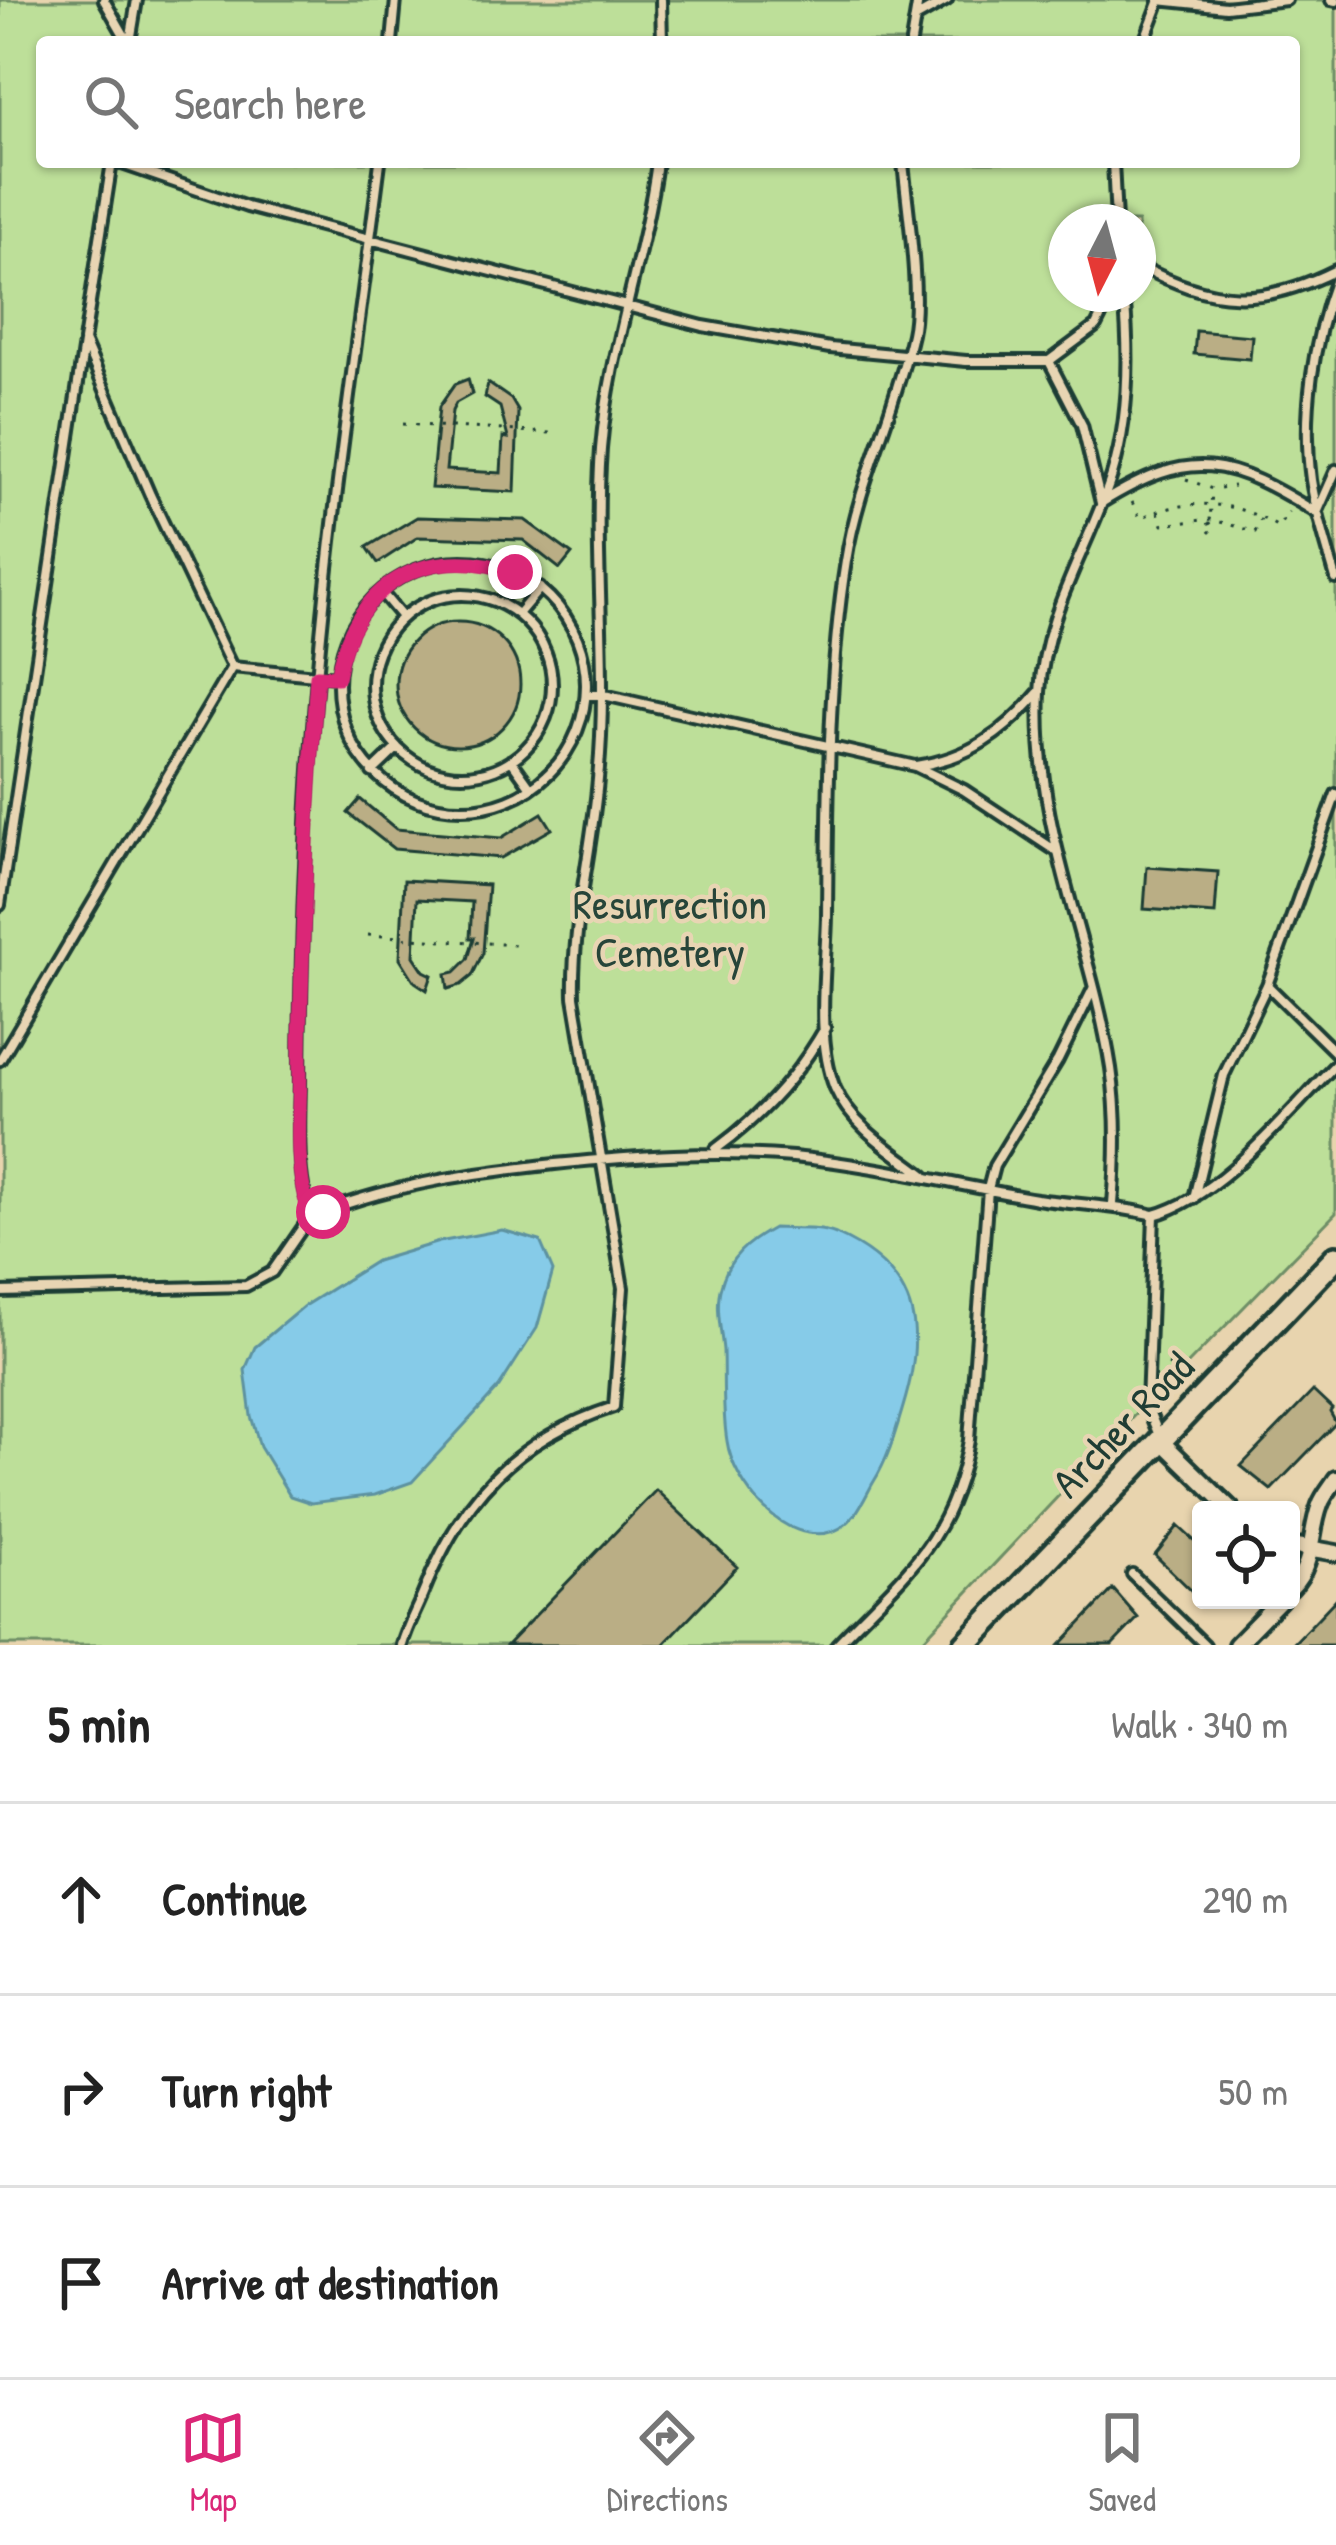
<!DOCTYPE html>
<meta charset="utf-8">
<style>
:root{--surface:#fff;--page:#f6f6f6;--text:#222;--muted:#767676;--line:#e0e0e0;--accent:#db2777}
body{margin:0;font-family:"Patrick Hand",sans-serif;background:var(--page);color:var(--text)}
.controls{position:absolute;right:36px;bottom:36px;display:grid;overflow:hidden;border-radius:12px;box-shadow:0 3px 9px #0004}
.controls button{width:108px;height:108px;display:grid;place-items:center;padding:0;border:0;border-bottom:3px solid var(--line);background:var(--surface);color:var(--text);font:60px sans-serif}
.compass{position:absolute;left:1048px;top:204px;width:108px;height:108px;border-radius:50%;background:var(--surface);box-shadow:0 3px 9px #0004;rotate:186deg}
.stop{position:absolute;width:36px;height:36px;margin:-27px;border:9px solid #db2777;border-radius:50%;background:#fff}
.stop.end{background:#db2777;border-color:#fff;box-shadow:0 3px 12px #0008}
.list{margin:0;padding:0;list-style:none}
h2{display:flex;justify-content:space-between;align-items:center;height:156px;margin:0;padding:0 48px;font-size:51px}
h2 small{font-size:39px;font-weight:400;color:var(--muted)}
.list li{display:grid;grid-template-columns:78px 1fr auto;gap:36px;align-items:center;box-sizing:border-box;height:192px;padding:0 48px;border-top:3px solid var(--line)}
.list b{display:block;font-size:45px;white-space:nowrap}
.list em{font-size:39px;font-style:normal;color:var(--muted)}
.icon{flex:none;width:66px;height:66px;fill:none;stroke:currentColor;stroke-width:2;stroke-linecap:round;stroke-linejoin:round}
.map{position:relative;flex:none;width:1336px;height:1645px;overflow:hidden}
.search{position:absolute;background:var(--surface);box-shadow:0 3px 9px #0004;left:36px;right:36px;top:36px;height:132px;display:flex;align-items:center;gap:30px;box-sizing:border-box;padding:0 42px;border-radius:12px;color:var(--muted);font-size:45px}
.sheet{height:732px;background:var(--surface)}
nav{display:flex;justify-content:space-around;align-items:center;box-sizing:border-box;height:168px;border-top:3px solid var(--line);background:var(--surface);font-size:33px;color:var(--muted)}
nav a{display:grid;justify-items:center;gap:6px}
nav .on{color:var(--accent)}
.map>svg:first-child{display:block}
.green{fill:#bddf99;stroke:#6e8e66;stroke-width:3;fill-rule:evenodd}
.water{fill:#86cbe8;stroke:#5d92a0;stroke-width:3}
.building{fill:#baae85;stroke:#1f3d34;stroke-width:3}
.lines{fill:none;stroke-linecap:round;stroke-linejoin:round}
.lane-casing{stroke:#1f3d34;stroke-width:16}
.street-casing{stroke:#1f3d34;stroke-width:22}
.primary-casing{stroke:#1f3d34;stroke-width:30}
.path{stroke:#1f3d34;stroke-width:3;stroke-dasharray:3 9;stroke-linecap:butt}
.lane{stroke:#e8d5b3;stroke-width:8}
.street{stroke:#e8d5b3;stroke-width:14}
.primary{stroke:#e8d5b3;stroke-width:21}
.route{stroke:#db2777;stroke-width:15}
.labels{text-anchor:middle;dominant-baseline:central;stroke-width:9;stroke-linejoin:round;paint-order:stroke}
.park-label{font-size:42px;fill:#274539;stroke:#e8d5b3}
.street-label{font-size:42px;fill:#1f3d34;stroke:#e8d5b3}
</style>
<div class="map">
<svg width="1336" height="1645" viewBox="0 0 1336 1645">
<rect width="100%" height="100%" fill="#e8d4ae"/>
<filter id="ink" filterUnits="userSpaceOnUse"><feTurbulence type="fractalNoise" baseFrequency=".00833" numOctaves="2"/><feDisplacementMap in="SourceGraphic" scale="24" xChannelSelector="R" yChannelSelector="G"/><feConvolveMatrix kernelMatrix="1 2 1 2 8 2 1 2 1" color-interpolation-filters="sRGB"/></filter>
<g filter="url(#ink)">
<path class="green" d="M0,0H1336V1213L1187,1365L1178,1369L918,1645H0ZM42,42H1294V162H42ZM1066,222H1138V294H1066Z"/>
<path class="water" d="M773,1228C793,1229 819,1227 836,1234C919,1271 927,1329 903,1407C895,1434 888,1459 873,1483C863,1501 854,1524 834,1531C785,1548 733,1484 727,1441C722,1411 724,1380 723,1350C721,1330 715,1305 721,1286C729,1256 748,1242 773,1228Z
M502,1230L540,1241L553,1271L537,1328L499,1387L412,1482L375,1495L311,1503L290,1496L260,1447L251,1416L245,1370L255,1347L304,1306L376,1261L439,1242Z"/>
<path class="building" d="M1196,331L1252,336L1250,359L1194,354Z
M468,379L472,394L456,403L452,411L446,470L501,473L503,437L508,438L500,407L485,397L488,383L511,399L518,411L515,492L431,488L439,407L455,384Z
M417,517L525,520L572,554L560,569L523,540L418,537L378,563L367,547Z
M396 684a62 62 0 1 1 124 0a62 62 0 1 1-124 0Z
M360,799L396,829L501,838L542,813L552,829L501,858L394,849L348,813Z
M1147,867L1218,872L1215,914L1144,909Z
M404,880L488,885L483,953L472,976L461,985L448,989L446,974L455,972L468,959L474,938H470L472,902L417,899L414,956L424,971L432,975L427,990L415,982L400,958Z
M1313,1391L1332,1409L1330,1412L1336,1423L1271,1490L1241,1466Z
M656,1490L737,1567L663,1645H507Z
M1178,1526L1201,1547V1600L1155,1555Z
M1113,1589L1138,1618L1112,1645H1060Z
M1336,1599V1645H1292L1318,1618Z"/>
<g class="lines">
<g class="lane-casing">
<path id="lane" d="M104,0L128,42
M661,0L662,42
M1159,0L1226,7L1286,0
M1331,0L1336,1
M917,17L947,0
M130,42L137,0
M392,42L396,0
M911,42L918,0
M1144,42L1160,0
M112,162L84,341L150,495L232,667L337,677
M116,162L247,207L703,326L830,348L966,361H1049L1096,326L1112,294
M903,162C907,206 921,294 912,334C895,411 858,483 846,561C828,672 828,803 827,916C826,969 815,1037 835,1088C851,1126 894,1152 925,1176
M1113,162L1116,222
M1138,265C1212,304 1260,308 1336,270
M1336,279C1313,341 1302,414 1311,480C1316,514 1327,546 1336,579
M1049,361L1082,425L1101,503C1193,446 1229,459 1317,513L1336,470
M338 685a124 124 0 1 1 248 0a124 124 0 1 1-248 0Z
M381,592L402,617
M372 685a90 90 0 1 1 180 0a90 90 0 1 1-180 0Z
M518,614L540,588
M586,695H604L915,766L964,790L1053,849
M511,760L531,788
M916,766C969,758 1004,733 1038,693
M372,772L397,748
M0,905L84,343
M1267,985L1336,1053
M0,1060L232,667
M716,1149C761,1116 797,1077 825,1028
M1194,1198L1224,1075L1267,985L1336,794
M1113,1204C1117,1158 1118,1114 1111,1068C1091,940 1033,826 1040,692C1044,613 1089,548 1112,475C1130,417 1130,354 1124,294
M314,1211C294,1195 300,1106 300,1078C301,945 305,811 317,678C332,506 358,334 380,162
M0,1292L246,1286L272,1272L314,1211L323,1212C398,1183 475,1173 555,1164C636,1156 712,1150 793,1157C875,1165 956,1185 1037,1199C1077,1205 1115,1205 1154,1215
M1160,1438L1147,1406L1154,1215C1220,1198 1288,1112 1336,1064
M1132,1574L1205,1645
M402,1645C407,1627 416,1611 423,1594C461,1498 515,1439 614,1407L623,1288L574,997C572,923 592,852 598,779C609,669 593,559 601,449C609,352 644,258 657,162
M836,1645C904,1574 952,1542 969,1440L988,1189L994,1166L1058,1060L1093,989"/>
</g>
<g class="street-casing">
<path id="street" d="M1160,1440L1232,1510
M1291,1545L1336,1553
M1291,1588C1315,1564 1309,1534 1320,1505C1323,1496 1331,1487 1336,1479
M1236,1645L1280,1600"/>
</g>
<g class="primary-casing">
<path id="primary" d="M965,1645L1336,1257"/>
</g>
<path class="path" d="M403,424L551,433
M1186,479L1212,489L1234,486
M1132,502L1140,518C1187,498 1234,499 1278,527L1289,512
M1158,512L1163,525L1210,519L1255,532L1261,519
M1210,523L1205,526L1210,532L1214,528L1210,523L1212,490
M368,935L516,945
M1168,1365L1188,1373"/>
<use href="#lane" class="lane"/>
<use href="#street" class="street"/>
<use href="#primary" class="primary"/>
</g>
</g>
<g class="lines" filter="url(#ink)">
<path class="route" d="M323,1212L307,1205C294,1163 300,1110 300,1066C301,936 308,806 317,676L337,677C355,583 424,543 515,572"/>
</g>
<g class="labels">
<g class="park-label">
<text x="670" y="903">Resurrection<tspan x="670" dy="48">Cemetery</tspan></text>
</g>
<g class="street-label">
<text transform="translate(1122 1424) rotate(-46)">Archer Road</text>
</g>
</g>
</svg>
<div class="controls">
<button><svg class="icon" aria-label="locate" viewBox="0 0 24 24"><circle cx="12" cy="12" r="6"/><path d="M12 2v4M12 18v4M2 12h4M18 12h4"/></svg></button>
</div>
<svg class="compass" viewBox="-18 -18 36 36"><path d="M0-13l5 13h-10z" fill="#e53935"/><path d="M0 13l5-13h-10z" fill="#767676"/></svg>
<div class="stop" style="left:323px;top:1212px"></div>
<div class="stop end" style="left:515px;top:572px"></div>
<div class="search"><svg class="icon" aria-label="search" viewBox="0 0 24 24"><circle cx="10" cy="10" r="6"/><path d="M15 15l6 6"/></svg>Search here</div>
</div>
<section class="sheet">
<h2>5 min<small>Walk · 340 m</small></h2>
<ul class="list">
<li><svg class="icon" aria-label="ahead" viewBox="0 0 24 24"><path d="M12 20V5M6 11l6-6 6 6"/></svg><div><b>Continue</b></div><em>290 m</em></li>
<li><svg class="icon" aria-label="right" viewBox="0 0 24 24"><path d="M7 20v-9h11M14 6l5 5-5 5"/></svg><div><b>Turn right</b></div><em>50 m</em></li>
<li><svg class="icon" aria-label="arrive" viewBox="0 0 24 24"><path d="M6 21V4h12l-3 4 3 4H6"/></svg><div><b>Arrive at destination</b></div></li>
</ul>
</section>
<nav>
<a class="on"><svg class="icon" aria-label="map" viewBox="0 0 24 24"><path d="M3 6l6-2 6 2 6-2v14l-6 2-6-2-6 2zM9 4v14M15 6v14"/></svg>Map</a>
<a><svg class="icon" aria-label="directions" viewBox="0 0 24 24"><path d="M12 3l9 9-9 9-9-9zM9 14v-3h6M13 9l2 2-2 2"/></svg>Directions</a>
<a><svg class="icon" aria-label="saved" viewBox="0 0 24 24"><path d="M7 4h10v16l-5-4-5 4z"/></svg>Saved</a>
</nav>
